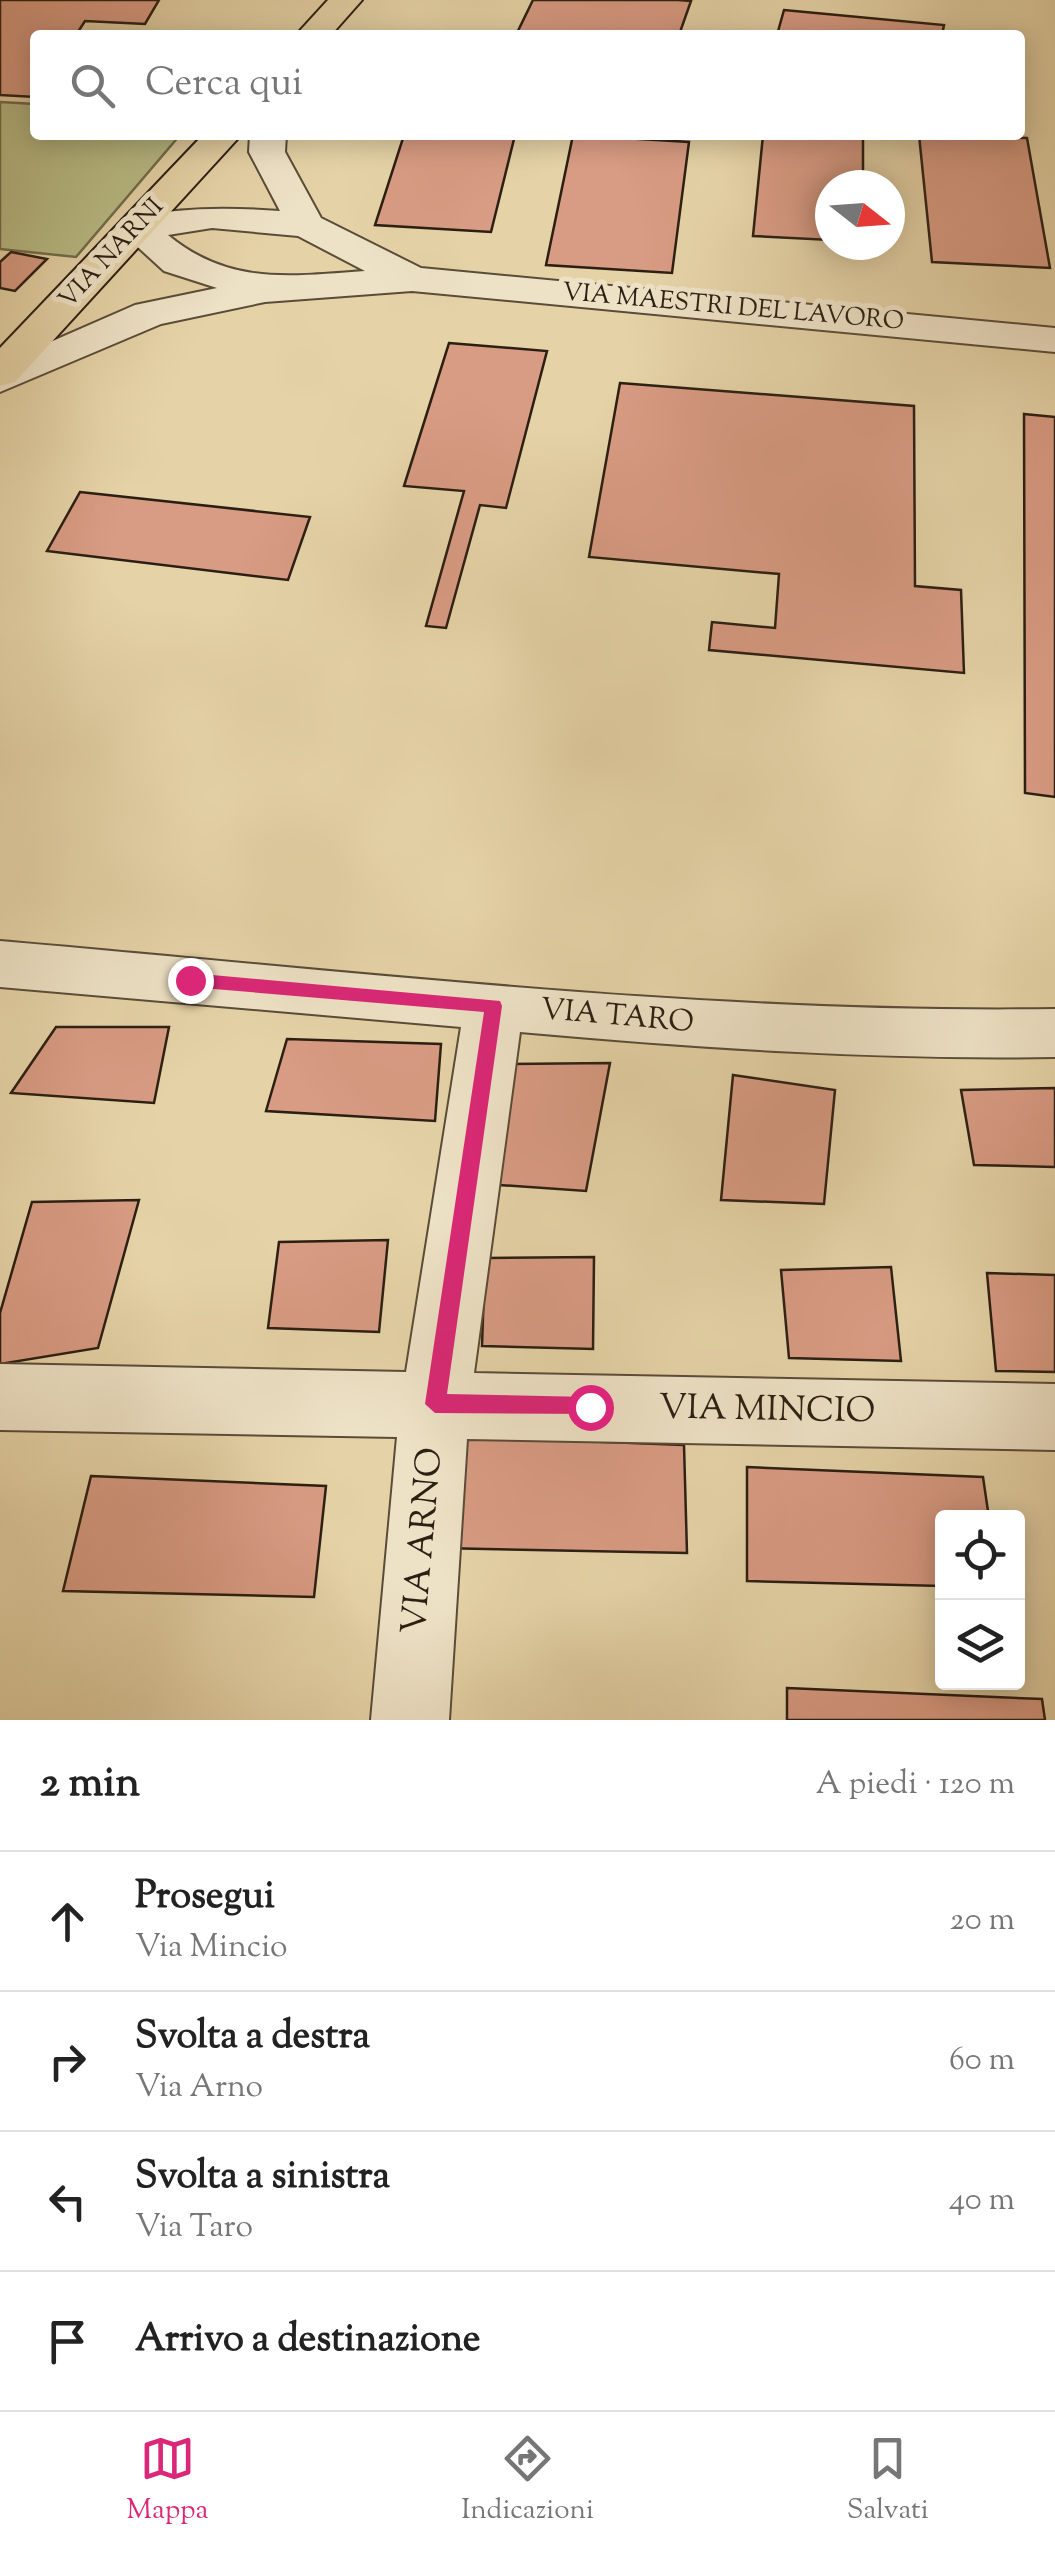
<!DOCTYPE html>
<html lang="it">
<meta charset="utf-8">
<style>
:root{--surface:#fff;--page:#f2f2f2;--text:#222;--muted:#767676;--line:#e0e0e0;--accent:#db2777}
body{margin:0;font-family:"Sorts Mill Goudy",serif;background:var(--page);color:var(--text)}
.controls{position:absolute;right:30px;bottom:30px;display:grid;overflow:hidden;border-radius:10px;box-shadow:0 5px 25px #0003}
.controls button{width:90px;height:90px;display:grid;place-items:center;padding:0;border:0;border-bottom:2px solid var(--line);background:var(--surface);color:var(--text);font:50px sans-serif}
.compass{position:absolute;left:815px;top:170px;width:90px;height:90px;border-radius:50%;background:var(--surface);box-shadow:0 5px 25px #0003;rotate:107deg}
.stop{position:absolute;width:30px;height:30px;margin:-22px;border:8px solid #db2777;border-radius:50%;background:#fff}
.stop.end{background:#db2777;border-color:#fff;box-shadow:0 2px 10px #0008}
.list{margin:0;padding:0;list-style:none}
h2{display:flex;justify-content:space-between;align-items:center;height:130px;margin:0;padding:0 40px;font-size:42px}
h2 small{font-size:32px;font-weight:400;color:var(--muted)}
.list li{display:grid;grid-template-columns:65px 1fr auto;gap:30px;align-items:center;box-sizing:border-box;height:140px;padding:0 40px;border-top:2px solid var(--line)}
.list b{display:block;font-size:38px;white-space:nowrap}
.list p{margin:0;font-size:32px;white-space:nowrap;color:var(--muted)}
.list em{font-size:32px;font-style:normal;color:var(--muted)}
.icon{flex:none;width:55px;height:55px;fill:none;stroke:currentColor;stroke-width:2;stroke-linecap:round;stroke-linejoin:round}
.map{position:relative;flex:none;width:1055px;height:1720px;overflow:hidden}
.search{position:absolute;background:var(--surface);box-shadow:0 5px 25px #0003;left:30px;right:30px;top:30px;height:110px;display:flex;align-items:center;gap:25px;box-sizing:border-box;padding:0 35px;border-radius:10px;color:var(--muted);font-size:38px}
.sheet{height:690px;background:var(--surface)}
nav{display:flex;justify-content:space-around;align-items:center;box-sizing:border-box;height:140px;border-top:2px solid var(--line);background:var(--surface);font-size:28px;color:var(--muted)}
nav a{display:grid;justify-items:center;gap:5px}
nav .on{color:var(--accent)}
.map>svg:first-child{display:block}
.green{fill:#b8bb85;stroke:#726d4c;stroke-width:2.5}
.building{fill:#d89b83;stroke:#2b1f13;stroke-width:2.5}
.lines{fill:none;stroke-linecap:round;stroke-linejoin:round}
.minor-casing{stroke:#5a4c38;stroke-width:4}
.major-casing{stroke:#2b1f13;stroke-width:4}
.minor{fill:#eee2c6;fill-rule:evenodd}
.major{fill:#e5d3a7;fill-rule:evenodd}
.route{fill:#db2777}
.labels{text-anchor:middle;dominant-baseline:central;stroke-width:10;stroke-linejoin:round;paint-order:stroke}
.far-street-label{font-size:25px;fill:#2b1f13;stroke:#eee2c6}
.street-label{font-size:30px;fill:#2b1f13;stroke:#eee2c6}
.near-street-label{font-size:35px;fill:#2b1f13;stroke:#eee2c6}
</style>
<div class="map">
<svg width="1055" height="1720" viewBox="0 0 1055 1720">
<rect width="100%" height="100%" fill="#e5d3a7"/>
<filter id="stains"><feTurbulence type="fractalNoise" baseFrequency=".002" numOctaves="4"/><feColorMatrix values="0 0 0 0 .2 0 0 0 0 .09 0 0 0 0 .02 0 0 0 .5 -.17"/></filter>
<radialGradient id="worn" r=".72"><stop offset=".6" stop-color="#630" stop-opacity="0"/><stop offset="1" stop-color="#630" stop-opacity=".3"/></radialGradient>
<path class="green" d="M0,102L35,104V135H180L76,257L0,249Z"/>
<path class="building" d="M0,0H159L145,24L85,21L76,35H35V97L0,95Z
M533,0H678L691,1L679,35H516Z
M784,10L944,25L942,35H777Z
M404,135H515L491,232L375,225Z
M573,135L689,142L672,273L546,265Z
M763,135H863V185H830V240L753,236Z
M919,135L1027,138L1050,268L932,262Z
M11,252L47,259L15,291L0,288V262Z
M449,343L547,351L506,508L480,505L446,628L426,626L464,491L404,486Z
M620,383L914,406L915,586L961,590L964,673L709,650L712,622L775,628L779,574L589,557Z
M1024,414L1055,417V797L1025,793Z
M80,492L310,517L288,580L47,551Z
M56,1027H169L154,1103L11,1093Z
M287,1039L441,1044L435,1121L266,1111Z
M610,1063L586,1191L499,1185L510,1064Z
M733,1075L835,1090L824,1204L721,1200Z
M1055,1088V1167L974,1165L961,1090Z
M139,1200L98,1348L0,1364V1313L32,1202Z
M388,1240L379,1332L268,1328L279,1242Z
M594,1257L593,1349L482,1346L485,1258Z
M891,1267L901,1361L789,1358L781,1270Z
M987,1273L1055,1275V1372L996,1371Z
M452,1436L684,1445L687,1553L439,1548Z
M747,1467L983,1477L989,1518H942V1586L747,1581Z
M91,1476L326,1486L314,1597L63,1591Z
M787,1688L1042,1699L1045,1720H787Z"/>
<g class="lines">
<g class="minor-casing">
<path id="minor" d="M250,135H286L285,152L321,218L421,268L1055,328V352L412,291L265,302L161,324L0,392V364L135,305L217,288L164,271L117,228L122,220C176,207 226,207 280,211L249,152ZM212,228L298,236L365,271C290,276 230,286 168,235Z
M0,941C351,971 703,1014 1055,1009V1057C875,1060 699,1048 520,1032L474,1373L1055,1384V1450L467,1439L449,1720H371L397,1437L0,1430V1364L406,1372L461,1027L0,987Z"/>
</g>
<g class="major-casing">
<path id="major" d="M328,0H362L331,35H296Z
M203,135H241L15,382L0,386V348Z"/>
</g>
<use href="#minor" class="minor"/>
<use href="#major" class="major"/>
</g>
<path class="route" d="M190,973L500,1001L502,1006L447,1394L590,1397L600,1407L597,1414L435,1413L425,1404L484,1012L190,987L181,980Z"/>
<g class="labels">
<g class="far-street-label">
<text transform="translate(112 254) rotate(-47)">VIA NARNI</text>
<text transform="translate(733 308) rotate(5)">VIA MAESTRI DEL LAVORO</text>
</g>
<g class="street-label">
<text transform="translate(617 1017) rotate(5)">VIA TARO</text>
</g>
<g class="near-street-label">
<text transform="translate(767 1411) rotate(1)">VIA MINCIO</text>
<text transform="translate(424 1541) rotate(-85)">VIA ARNO</text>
</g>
</g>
<rect width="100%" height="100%" filter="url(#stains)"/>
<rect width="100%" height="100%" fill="url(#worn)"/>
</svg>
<div class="controls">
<button><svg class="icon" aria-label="locate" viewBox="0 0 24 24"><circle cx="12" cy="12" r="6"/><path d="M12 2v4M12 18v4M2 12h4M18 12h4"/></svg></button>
<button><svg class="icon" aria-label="layers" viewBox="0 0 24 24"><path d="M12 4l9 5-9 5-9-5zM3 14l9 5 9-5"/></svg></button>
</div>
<svg class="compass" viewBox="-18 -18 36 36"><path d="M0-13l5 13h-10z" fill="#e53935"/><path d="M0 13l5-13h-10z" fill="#767676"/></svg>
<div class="stop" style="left:590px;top:1407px"></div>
<div class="stop end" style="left:190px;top:980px"></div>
<div class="search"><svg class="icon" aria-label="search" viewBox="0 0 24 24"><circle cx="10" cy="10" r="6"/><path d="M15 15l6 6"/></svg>Cerca qui</div>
</div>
<section class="sheet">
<h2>2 min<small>A piedi · 120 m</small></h2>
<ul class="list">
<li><svg class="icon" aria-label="ahead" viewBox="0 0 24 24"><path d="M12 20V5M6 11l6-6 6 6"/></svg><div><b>Prosegui</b><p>Via Mincio</p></div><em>20 m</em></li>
<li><svg class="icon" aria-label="right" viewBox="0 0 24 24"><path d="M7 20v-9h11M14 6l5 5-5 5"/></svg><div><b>Svolta a destra</b><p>Via Arno</p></div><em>60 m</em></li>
<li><svg class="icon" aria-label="left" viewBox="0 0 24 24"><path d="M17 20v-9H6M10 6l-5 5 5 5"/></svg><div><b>Svolta a sinistra</b><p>Via Taro</p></div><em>40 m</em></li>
<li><svg class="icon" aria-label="arrive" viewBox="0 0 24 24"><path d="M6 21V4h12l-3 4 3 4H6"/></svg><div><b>Arrivo a destinazione</b></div></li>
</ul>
</section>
<nav>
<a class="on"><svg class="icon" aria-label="map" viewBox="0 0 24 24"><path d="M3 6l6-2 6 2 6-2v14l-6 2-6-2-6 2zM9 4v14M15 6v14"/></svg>Mappa</a>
<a><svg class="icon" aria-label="directions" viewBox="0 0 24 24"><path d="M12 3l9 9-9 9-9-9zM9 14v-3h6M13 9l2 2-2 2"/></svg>Indicazioni</a>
<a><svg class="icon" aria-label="saved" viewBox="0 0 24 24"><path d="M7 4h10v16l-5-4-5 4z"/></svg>Salvati</a>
</nav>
